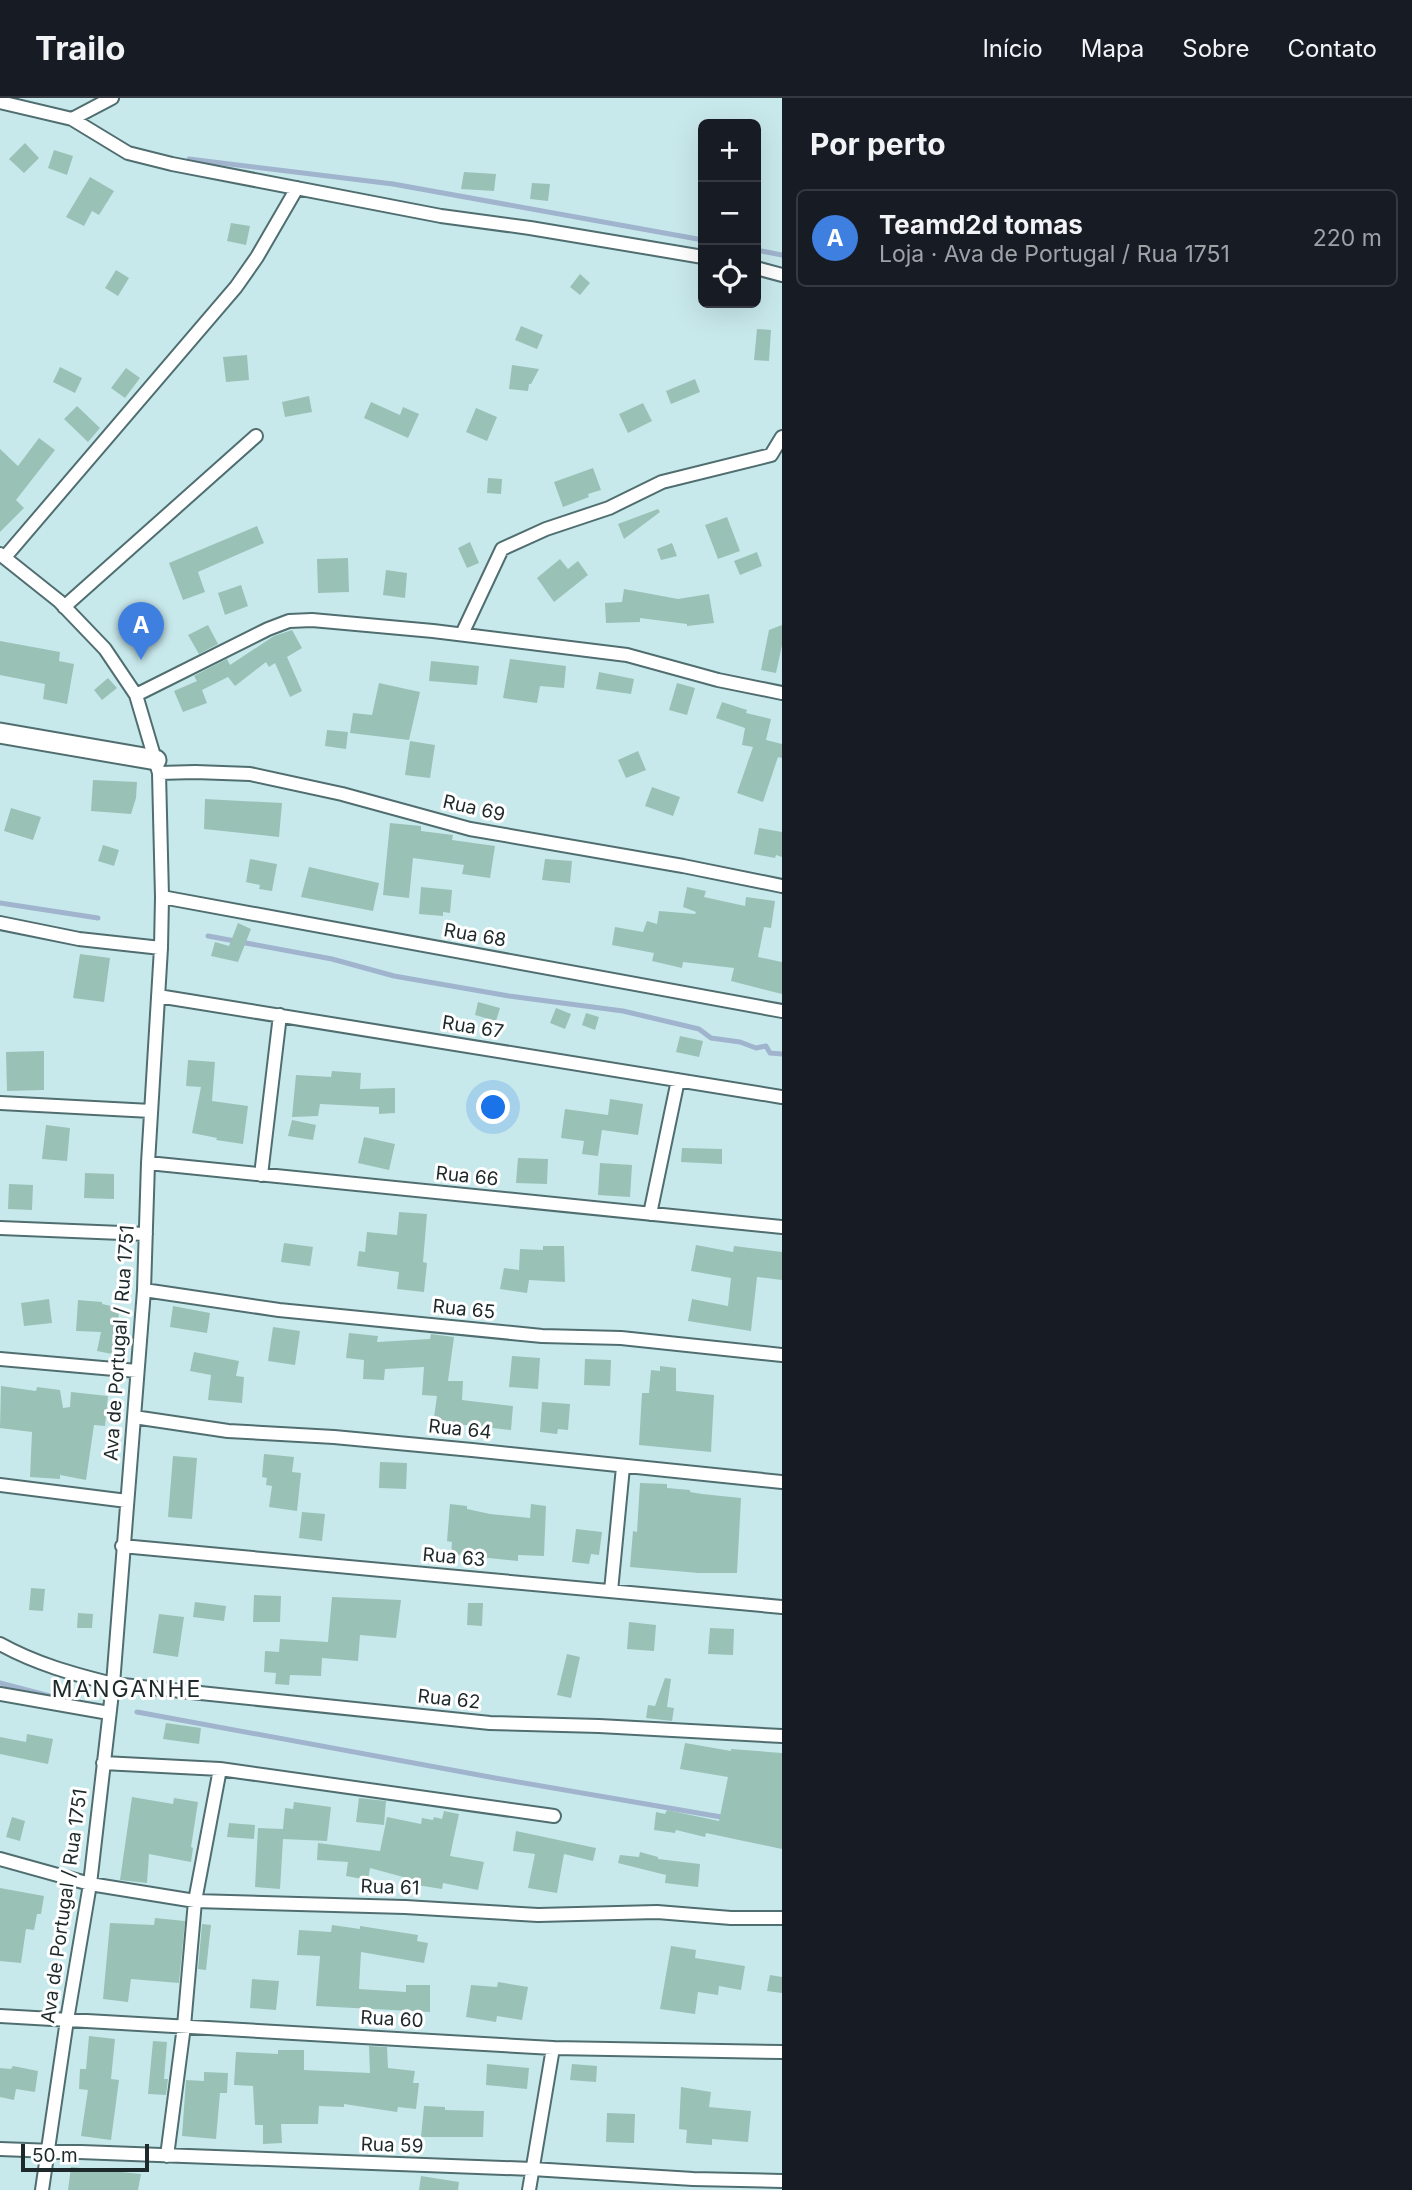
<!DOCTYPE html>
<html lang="pt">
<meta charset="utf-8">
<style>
:root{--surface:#171b24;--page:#20242c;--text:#f1f3f6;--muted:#9ea1a6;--line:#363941;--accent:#7c3aed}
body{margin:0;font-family:Inter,sans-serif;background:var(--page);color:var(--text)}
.controls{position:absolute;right:21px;top:21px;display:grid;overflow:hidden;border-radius:10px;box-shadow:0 7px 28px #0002}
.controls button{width:63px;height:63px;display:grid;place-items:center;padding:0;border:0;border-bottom:2px solid var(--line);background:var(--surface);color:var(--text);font:35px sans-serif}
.scale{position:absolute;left:21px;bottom:18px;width:128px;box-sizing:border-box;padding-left:7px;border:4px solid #1d292a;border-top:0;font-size:19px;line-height:24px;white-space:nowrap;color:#1d292a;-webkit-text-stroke:5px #fff;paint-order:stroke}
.you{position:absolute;left:494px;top:1010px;width:24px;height:24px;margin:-18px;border:5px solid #fff;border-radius:50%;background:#1a73e8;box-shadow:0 0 0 10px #1a73e833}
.badge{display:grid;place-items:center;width:46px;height:46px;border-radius:50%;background:var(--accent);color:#fff;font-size:23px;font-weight:700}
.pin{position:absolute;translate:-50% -58px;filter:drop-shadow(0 2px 4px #0008)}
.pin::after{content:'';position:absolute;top:37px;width:24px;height:21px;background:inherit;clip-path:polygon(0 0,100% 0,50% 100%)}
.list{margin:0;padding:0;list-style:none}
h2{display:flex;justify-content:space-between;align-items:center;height:91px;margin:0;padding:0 28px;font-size:30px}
h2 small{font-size:23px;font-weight:400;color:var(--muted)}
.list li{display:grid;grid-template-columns:46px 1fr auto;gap:21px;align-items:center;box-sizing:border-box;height:98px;margin:0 14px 14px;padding:0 14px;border:2px solid var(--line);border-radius:10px}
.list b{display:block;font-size:26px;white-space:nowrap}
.list p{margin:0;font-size:23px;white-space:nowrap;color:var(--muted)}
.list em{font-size:23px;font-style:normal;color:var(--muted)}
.icon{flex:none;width:38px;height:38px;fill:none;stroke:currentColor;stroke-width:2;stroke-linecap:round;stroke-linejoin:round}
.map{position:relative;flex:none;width:782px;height:2092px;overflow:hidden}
header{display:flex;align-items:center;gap:42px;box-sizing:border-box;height:98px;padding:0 35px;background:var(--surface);border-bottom:2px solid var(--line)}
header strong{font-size:33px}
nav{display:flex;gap:38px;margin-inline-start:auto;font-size:24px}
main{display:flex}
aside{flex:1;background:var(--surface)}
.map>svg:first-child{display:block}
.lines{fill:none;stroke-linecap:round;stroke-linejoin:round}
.stream{stroke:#a0b4ce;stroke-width:5}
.building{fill:#9ac1b6}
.street-casing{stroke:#506e70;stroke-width:16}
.secondary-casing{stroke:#506e70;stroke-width:23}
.street{stroke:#fff;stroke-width:12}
.secondary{stroke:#fff;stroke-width:19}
.labels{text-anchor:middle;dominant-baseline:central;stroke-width:6;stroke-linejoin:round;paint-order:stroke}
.street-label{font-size:19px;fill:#1d292a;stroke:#fff}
.quarter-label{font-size:23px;letter-spacing:2px;fill:#1d292a;stroke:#fff}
</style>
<header>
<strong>Trailo</strong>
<nav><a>Início</a><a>Mapa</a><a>Sobre</a><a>Contato</a></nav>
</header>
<main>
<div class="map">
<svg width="782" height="2092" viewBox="0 0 782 2092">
<rect width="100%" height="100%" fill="#c8e9ec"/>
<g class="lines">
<path class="stream" d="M189,61L393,86L703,142
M756,152L782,157
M0,805L98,820
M208,838L332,861L394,878L509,898L623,913L699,931L711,940L740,944L756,950L766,948L770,955L782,956
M0,1585L65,1602
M137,1614L495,1680L727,1720"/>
</g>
<path class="building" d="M25,45L39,60L24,75L9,61Z
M54,52L73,58L67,77L48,70Z
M464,74L496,76L494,93L461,91Z
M90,79L114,93L99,117L92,113L84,128L66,119Z
M532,85L550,86L548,103L530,101Z
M231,125L250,128L246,147L227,143Z
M116,172L129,180L118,198L105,190Z
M580,176L590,185L580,197L570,189Z
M521,228L543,237L537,251L515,242Z
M757,231L771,232L769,263L754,262Z
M247,257L249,282L226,284L223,259Z
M512,267L539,271L531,286H529L528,293L509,291Z
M60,269L82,280L75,295L53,284Z
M126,270L140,280L125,300L111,290Z
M695,281L700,294L671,306L666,293Z
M309,298L312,314L285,319L282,304Z
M371,304L400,317L403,309L419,316L408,340L364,320Z
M643,305L652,323L628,335L619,316Z
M77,308L100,330L88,344L64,321Z
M476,310L497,319L487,343L466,334Z
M39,340L55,352L16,402L24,410L0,434V351L18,368Z
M593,370L601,392L588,396L589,399L563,409L554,384Z
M488,380L502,381L501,396L487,395Z
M658,411L660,414L624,441L618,426Z
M727,419L740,453L718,461L705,427Z
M257,428L264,445L198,474L205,494L183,502L169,465Z
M470,444L479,465L467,470L458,450Z
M672,445L677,458L661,462L657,451Z
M757,454L762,468L740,477L734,463Z
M348,460L349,494L318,495L317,461Z
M560,461L568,471L578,463L588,477L554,504L537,480Z
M386,472L407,475L405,500L383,497Z
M241,487L248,508L225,517L218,495Z
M624,491L678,501L709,496L714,525L687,528V526L640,520V524L606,525L605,505L622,504Z
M208,527L218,546L199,556L188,537Z
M782,527V547L776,575L761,572L769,532Z
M292,532L302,550L287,559L302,593L290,599L275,565L269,569L266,564L235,588L228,579L202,592L207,605L183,614L174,593L197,583L194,578L207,571L227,561L230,567L274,538Z
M0,543L60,554L59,563L74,566L67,606L43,601L45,586L0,577Z
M510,561L566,568L564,590L540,588L537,605L503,600Z
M431,563L479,568L477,587L429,583Z
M599,574L634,581L631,596L596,591Z
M108,580L117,590L102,602L94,592Z
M379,585L420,594L409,642L350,635L353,615L372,617Z
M677,585L695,590L687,617L669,612Z
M722,604L747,612L746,615L771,621L766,642L782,646V660L778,659L763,704L737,695L753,649L742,647L745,630L716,620Z
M327,632L348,634L346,651L325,648Z
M410,643L435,647L430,680L405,677Z
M638,653L646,672L626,680L618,662Z
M93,682L137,684L136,700L131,716L91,713Z
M652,689L680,699L673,718L645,708Z
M205,701L282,705L279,739L204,731Z
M11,710L41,719L33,742L4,733Z
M390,725L421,728V733L453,737L452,742L495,748L490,780L462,776L464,767L413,760L409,800L383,797Z
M759,730L782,734V759L776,757L775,760L754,756Z
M103,747L119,752L114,768L98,763Z
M250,761L277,766L272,793L259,791L260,787L246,784Z
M545,761L572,763L570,785L542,782Z
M309,769L379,785L373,813L301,799Z
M421,789L452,792L450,815L443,814V818L419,816Z
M687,789L706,793L704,799L745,808L746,799L775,803L771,830L764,829L758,859L782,864V896L731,883L734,870L683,864L682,870L652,863L654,855L612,847L615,829L643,834L647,823L657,826L659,813L695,816L696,814L683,809Z
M238,825L251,831L238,864L211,858L215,844L229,848Z
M80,856L110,860L104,904L73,900Z
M478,904L500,910L496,923L475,917Z
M556,910L571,916L565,931L550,925Z
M586,915L599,919L595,932L582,927Z
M680,938L703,943L699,959L676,954Z
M44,953V992L7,993L6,954Z
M188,962L215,964L212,1003L248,1008L243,1046L216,1042L217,1040L192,1035L201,989L186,988Z
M332,973L361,975L360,991L395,990V1015L379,1016V1009L320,1006L318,1018L292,1019L296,977L331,979Z
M610,1001L643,1006L638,1037L602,1032L598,1058L582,1056L584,1043L561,1040L565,1011L608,1017Z
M292,1022L316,1027L313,1042L288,1038Z
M46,1027L70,1030L67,1063L42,1061Z
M364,1039L395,1046L389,1072L358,1065Z
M682,1050L722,1051V1066L681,1064Z
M518,1060L548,1061L547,1086L516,1085Z
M600,1065L632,1067L630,1099L598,1097Z
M85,1075L114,1076V1101L84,1100Z
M9,1086L33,1087L32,1112L8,1111Z
M399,1114L427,1116L423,1164L427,1165L424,1194L397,1191L399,1174L357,1168L359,1153L365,1154L367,1134L397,1137Z
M284,1145L313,1149L310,1168L281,1164Z
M696,1147L733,1154L734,1148L782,1154V1182L757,1179L751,1233L688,1223L692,1201L728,1208L731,1180L691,1173Z
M543,1148H564L565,1184L529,1182L527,1195L500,1191L504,1170L519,1172L520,1151L543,1152Z
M49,1201L52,1225L24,1228L21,1205Z
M78,1202L102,1204V1206L120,1210L112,1256L97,1253L101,1234L76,1233Z
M173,1208L210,1215L207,1235L170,1229Z
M273,1229L300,1233L295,1267L268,1263Z
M349,1235L378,1238L377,1244L430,1241L431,1236L454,1239L448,1283H463L462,1302L513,1308L511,1332L456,1326L455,1329L433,1327L437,1298L422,1297L424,1269L385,1271L384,1282L363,1281L364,1262L346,1260Z
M194,1254L239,1263L236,1278L244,1279L242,1305L208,1302L211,1277L190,1273Z
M512,1258L540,1260L538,1291L509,1289Z
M585,1261L611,1262L610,1288L584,1287Z
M660,1268L676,1270V1293L714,1297L711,1354L639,1347L642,1295H649L651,1272L660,1273Z
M1,1288L36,1293L37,1289L60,1292L63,1310L70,1309L71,1294L108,1298L105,1328L94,1327L86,1382L60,1377V1381L30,1379L32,1334L0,1330Z
M542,1304L570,1306L568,1332L558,1331L557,1336L540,1334Z
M264,1356L294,1359L292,1374L301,1375L297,1413L269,1409L272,1388L266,1387L267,1380L262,1379Z
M173,1358L197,1360L192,1421L168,1419Z
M380,1364L407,1365L406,1391L379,1390Z
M640,1385L667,1386V1390L690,1392V1394L702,1396L741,1400L737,1475H698L630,1469L633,1433L637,1434Z
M450,1406L467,1408V1411L490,1416L530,1420L531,1406L546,1408L544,1458L518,1457V1463L451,1456L452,1444L447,1443Z
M302,1414L325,1416L322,1443L299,1440Z
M576,1431L602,1434L599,1457L591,1456L589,1466L572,1464Z
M31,1490L45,1491L43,1513L29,1512Z
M254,1497L281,1498L280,1524H253Z
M332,1499L401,1502L396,1540L360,1537L358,1563L322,1560L321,1578L290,1577L289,1587L275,1586L276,1575L264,1574L265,1553L279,1554L280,1541L328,1544Z
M195,1504L226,1508L224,1523L193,1519Z
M468,1505H483L482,1528L467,1527Z
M78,1515L93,1516L92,1530H77Z
M159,1516L184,1519L178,1559L153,1555Z
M629,1524L656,1527L654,1553L627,1551Z
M710,1530L734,1531L733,1557L708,1556Z
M567,1556L580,1559L571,1600L557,1597Z
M665,1580L671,1581L667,1609L674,1610L672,1623L646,1620L648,1607L655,1608Z
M166,1625L201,1630L199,1646L163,1641Z
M27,1636L53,1641L48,1666L0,1656V1639L26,1644Z
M685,1645L731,1653V1651L782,1655V1751L706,1735L705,1739L676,1732L675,1735L654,1732L656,1714L665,1716L667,1712L719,1723L728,1679L680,1671Z
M132,1699L173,1706L174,1700L198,1704L191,1749L193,1750L191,1764L149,1756L147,1785L120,1782Z
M359,1700L386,1703L384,1727L356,1724Z
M294,1704L331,1709L327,1743L283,1741L280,1791L255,1789L258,1730L283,1731L285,1710L293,1711Z
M444,1713L459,1716L450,1758L484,1764L478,1792L443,1785L442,1791L417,1787L418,1783L370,1770L368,1782L346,1778L348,1764L317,1762L318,1745L380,1753L387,1719L421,1726L422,1720L433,1722L434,1719L442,1721Z
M12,1719L25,1723L20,1743L6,1739Z
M229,1725L255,1727L254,1741L227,1739Z
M516,1733L596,1750L593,1763L564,1756L557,1795L528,1790L535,1756L513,1753Z
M640,1754L658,1759V1761L700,1766L698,1789L665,1785L666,1777L618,1765L620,1757L639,1759Z
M0,1790L44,1798L41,1816H37L34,1832L26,1831L21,1865L0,1863Z
M155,1820L185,1823L179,1885L131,1881L128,1904L103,1901L110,1825L154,1827Z
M202,1826L211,1827L206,1872L198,1871Z
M332,1827L360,1831V1828L418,1837L417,1843L428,1845L424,1865L361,1854L359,1891L406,1894V1887H430V1914L316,1908L320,1858L297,1857L299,1832L331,1834Z
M671,1848L696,1852L695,1860L745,1868L741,1892L719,1888L718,1897L698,1894L695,1916L660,1911Z
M770,1877L782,1879V1895L767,1893Z
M252,1881L279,1883L276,1912L250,1910Z
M498,1884L528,1889L522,1922L497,1918L496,1924L466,1919L471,1887L497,1889Z
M89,1938L115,1941L111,1981L119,1982L111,2042L81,2038L88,1992L79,1991L80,1971H86Z
M153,1943L167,1944L164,1981H168L166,1997L148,1996Z
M369,1948L387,1949L388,1970L415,1973L413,1985H419L416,2011L398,2009L397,2014L344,2006V2009L319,2008L318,2026H281L282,2045L263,2046V2027H255L253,1988L234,1987L236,1954L278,1956V1952H304V1972L370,1975Z
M487,1966L529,1970L527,1991L486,1987Z
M572,1966L597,1968L596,1984L570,1982Z
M13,1968L38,1973L35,1994L16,1991L14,2002L0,1999V1970L11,1971Z
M204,1974L228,1975L227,1995H220L216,2041L182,2038L186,1982L204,1983Z
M681,1989L711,1994L709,2009L751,2013L748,2044L712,2041V2047L686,2045L687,2032L679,2031Z
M424,2008L445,2009V2012L484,2013L483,2039H421Z
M607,2015L635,2016L634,2045L606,2044Z
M71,2069L141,2076L138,2092H68Z
M421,2078L459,2084L458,2092H419Z"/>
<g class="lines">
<g class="street-casing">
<path id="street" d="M0,4L72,21L128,55L172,66L441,118L530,130L703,159
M72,21L112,0
M756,170L782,177
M0,456L59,503L105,551L136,597L159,675L162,799L161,850L148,1065L144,1192L113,1586L90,1786L67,1922L42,2092
M5,459L236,189L257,159L297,90
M64,509L256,338
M462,536L502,451L546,431L609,410L662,384L771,357L782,339
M136,597L268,531L289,523L312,522L433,533L627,557L718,582L782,595
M159,675L195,674L250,676L342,696L470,731L683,768L782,788
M162,799L782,913
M0,825L79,841L161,850
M158,898L782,999
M0,1005L151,1013
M148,1065L782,1129
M261,1077L280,917
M650,1116L678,982
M0,1130L146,1136
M144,1192L279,1212L542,1238L621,1240L782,1257
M0,1261L137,1273
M134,1319L228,1333L334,1339L472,1352L782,1384
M0,1387L127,1403
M122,1448L782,1509
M611,1493L623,1369
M0,1546C36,1566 73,1576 113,1586L490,1625L599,1628L782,1638
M0,1596L109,1615
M103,1665L220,1671L554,1718
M0,1761L90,1786L195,1803L405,1809L538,1817L657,1814L731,1820H782
M0,1918L553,1950L782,1954
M0,2051L532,2071L693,2081L782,2083
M167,2058L184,1928L195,1803L220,1671
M529,2092L553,1950"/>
</g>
<g class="secondary-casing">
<path id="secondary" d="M0,635L156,662"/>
</g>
<use href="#street" class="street"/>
<use href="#secondary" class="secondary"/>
</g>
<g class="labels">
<g class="street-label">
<text transform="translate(474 710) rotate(13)">Rua 69</text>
<text transform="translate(475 837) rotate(10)">Rua 68</text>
<text transform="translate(473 929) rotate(9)">Rua 67</text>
<text transform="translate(467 1078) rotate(6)">Rua 66</text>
<text transform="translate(464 1211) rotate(6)">Rua 65</text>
<text transform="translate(119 1245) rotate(-86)">Ava de Portugal / Rua 1751</text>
<text transform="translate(460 1331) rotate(6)">Rua 64</text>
<text transform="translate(454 1459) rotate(5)">Rua 63</text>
<text transform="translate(449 1601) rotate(6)">Rua 62</text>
<text transform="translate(390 1789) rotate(2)">Rua 61</text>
<text transform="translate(64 1808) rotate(-82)">Ava de Portugal / Rua 1751</text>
<text transform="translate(392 1921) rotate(3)">Rua 60</text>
<text transform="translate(392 2047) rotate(2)">Rua 59</text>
</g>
<g class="quarter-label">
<text x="127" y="1591">MANGANHE</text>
</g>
</g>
</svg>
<div class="controls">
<button>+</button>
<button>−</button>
<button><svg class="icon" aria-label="locate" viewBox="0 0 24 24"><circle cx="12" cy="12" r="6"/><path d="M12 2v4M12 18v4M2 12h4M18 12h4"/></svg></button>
</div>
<div class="scale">50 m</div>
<div class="you"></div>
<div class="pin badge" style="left:141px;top:562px;background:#3f7fe0">A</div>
</div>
<aside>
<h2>Por perto<small></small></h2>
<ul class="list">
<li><span class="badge" style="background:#3f7fe0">A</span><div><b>Teamd2d tomas</b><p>Loja · Ava de Portugal / Rua 1751</p></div><em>220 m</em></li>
</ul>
</aside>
</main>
